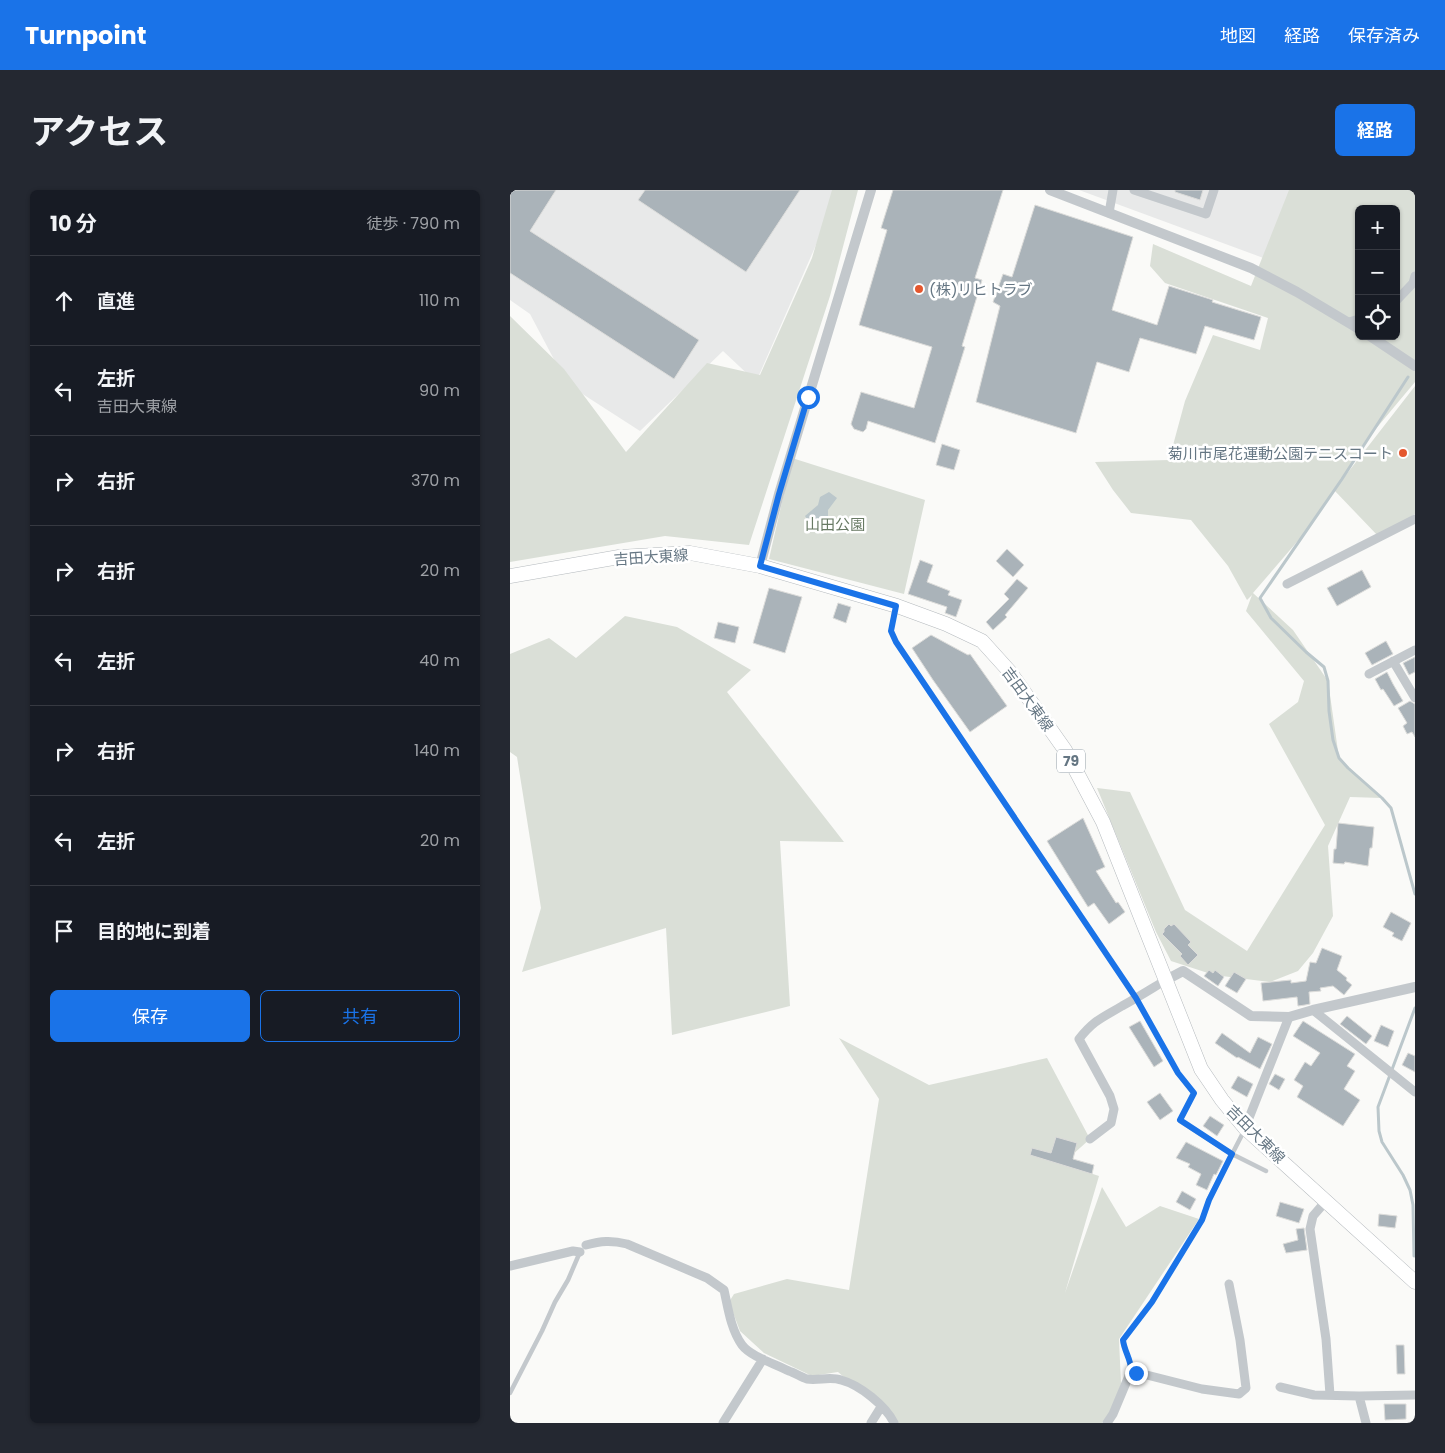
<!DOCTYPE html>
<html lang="ja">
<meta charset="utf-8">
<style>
:root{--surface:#171b24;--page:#242831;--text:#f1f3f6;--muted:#9ea1a6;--line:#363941;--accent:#1a73e8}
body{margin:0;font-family:Poppins,"Noto Sans JP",sans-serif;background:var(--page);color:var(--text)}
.controls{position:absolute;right:15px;top:15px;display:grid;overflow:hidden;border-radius:8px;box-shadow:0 1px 4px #0004}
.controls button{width:45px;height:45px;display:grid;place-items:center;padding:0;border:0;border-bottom:1px solid var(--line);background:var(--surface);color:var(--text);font:25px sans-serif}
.stop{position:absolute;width:15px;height:15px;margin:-11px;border:4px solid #1a73e8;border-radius:50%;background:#fff}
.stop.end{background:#1a73e8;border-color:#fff;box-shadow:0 1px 5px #0008}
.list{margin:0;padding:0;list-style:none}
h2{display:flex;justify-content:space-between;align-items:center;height:65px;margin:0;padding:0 20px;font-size:21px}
h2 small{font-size:16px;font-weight:400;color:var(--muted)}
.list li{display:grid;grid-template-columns:32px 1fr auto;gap:15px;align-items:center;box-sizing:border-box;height:90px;padding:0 20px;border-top:1px solid var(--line)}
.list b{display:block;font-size:19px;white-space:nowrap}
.list p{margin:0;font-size:16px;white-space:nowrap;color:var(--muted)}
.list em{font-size:16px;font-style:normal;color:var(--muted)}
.actions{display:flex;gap:10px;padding:15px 20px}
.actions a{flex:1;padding:11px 0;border:1px solid var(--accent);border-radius:8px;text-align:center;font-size:18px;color:var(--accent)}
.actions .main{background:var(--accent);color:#fff}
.icon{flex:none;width:28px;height:28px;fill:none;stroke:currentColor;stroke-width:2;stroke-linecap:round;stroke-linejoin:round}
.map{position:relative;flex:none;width:905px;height:1233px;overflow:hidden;border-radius:8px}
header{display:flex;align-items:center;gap:30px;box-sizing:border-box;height:70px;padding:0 25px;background:var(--accent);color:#fff}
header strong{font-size:24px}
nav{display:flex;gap:28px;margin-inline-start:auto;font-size:18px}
.intro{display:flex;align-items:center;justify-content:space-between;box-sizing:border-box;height:120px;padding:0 30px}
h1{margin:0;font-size:35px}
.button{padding:12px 22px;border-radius:8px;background:var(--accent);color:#fff;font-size:18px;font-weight:700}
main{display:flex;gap:30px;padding:0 30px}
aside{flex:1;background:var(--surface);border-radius:8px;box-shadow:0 1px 4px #0004}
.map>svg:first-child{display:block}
.built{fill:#e8e9e9}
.green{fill:#dadfd7;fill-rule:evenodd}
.water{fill:#bbc7cb}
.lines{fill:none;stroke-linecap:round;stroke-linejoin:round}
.stream{stroke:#bbc7cb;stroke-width:3}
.building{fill:#aab3b9;stroke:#dcdcda}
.primary-casing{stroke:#b5babe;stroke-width:15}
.service{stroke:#c3c8cc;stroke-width:4.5}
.minor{stroke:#c3c8cc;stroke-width:9}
.tertiary{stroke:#c3c8cc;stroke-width:10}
.primary{stroke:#fff;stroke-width:14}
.route{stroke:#1a73e8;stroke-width:6}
.poi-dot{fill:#e4572e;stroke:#fff;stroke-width:2}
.labels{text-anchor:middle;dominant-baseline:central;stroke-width:5;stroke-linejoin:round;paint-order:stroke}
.shield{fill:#fff;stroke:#939fa8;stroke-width:1}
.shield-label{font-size:14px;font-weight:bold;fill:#657683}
.poi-label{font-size:15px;fill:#657683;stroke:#fff;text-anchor:start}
.park-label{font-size:15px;fill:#687a64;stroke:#fff}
.street-label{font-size:15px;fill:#657683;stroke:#fff}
</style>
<header>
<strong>Turnpoint</strong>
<nav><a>地図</a><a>経路</a><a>保存済み</a></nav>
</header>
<div class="intro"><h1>アクセス</h1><a class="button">経路</a></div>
<main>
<aside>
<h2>10 分<small>徒歩 · 790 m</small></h2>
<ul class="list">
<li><svg class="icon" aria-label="ahead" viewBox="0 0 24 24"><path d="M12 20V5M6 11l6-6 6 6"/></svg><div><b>直進</b></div><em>110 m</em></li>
<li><svg class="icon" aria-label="left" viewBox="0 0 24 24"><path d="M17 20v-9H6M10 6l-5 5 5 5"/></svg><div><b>左折</b><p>吉田大東線</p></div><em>90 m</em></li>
<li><svg class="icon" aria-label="right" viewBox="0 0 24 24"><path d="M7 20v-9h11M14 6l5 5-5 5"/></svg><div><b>右折</b></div><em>370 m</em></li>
<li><svg class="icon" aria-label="right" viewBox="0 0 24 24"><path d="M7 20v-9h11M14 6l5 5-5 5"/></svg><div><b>右折</b></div><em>20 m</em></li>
<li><svg class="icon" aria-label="left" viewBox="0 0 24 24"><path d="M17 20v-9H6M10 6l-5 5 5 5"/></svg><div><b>左折</b></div><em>40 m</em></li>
<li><svg class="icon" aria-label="right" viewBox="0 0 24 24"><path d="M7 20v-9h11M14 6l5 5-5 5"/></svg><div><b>右折</b></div><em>140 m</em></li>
<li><svg class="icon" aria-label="left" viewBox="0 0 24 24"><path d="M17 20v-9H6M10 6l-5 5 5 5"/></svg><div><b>左折</b></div><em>20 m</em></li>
<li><svg class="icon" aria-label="arrive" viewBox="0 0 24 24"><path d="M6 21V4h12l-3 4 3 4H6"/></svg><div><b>目的地に到着</b></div></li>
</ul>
<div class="actions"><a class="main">保存</a><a>共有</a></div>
</aside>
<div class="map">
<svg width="905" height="1233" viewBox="0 0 905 1233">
<rect width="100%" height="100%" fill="#fafaf8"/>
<path class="built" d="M0,0H330L246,192L213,161L130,241L57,194L20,124L0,110Z
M569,0H883L849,19L843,101Z"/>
<path class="green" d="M322,0H348L320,106L239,355L155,346L0,372V126L54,179L116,262L197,173L250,185L302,68Z
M779,0H905V192L859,247L825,299L905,196V324L869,347L824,300L798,339L743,403L783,440L818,491L829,568L872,608L840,607L818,656L823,726L803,763L788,781L760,792L704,785L661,771L646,742L587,598L620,602L675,720L737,761L815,635L759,534L788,512L794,491L736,421L742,405L737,410L718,376L681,330L621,323L603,300L585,272L659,270L675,211L703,145L750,160L758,128L655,93L640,76L643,54L741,96ZM849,19H886V146H849Z
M282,268L415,310L394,404L259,369Z
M115,426L167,437L241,480L217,502L334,652L270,651L280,816L162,845L156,738L12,782L31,718L7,567L0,562V464L39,448L66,468Z
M329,848L419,895L537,868L580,949L552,974L589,986L555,1103L592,997L616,1037L650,1016L689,1029L609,1149L611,1194L600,1224L592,1233H384L382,1229L328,1182L302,1186L254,1163L230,1141L219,1112L224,1104L277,1089L339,1100L369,909Z"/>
<path class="water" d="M319,302L327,308L318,320V331L315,341L306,343L295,326L308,315L310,307Z"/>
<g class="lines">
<path class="stream" d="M898,187L832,289L750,408L761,428L796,462L814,477L818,491L819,521L823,550L829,568L838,578L872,608L881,618L905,704
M904,1066L903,1015L900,1000L893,985L872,952L869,941L868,917L905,818"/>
</g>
<path class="building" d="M0,0H46L20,41L189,150L164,189L0,83Z
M135,0H290L236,82L128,10Z
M383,0H493L465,88L472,90L452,156L455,157L425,253L358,231L356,239L353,242L344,239L341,234L351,202L404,218L422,157L349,135L377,40L371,38Z
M665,0H693L690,10L665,2Z
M525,15L623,47L602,120L647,135L659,96L703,110L702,112L751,127L744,150L695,136L686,164L630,148L619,182L587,172L566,243L466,212L490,116L483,112L493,84L502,87Z
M432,254L450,260L444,280L426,275Z
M497,359L514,375L503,387L486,371Z
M410,370L423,375L417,392L440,401L438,405L452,410L446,427L435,423L437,417L398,404Z
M852,380L861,397L827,416L817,398Z
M507,389L518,398L495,425L497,427L483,440L476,432L499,409L494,404Z
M259,398L292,407L275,463L243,453Z
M328,413L341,417L336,433L323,428Z
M208,432L229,437L225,453L204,448Z
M421,445L458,465L460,464L497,516L460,542L423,490L402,458Z
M876,451L883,464L862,475L855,463Z
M905,467V482L899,485L893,473Z
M877,482L883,494L893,511L884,516L873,499L871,500L865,489Z
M900,511L905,514V547L902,542L897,544L893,536L897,533L888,518Z
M573,628L595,677L586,681L606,713L608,712L615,722L599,734L584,713L578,717L537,651Z
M828,633L864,637L862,658H860L858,676L835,672L834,674L823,673L824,659H826Z
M881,722L901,733L892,751L882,746L884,743L873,737Z
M659,734L661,736L664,734L681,752L678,755L688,765L678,775L670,766L672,764L652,744L654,742V739Z
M812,758L832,766L827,780L837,788L836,790L842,795L834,805L823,796L810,798L811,801L799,802L800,814L795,815L788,816L787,807L753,811L751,793L781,790V793L796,791L800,772L806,773Z
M699,780L703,783L705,780L714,787L708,796L694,786Z
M724,782L736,789L727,803L715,796Z
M837,826L862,846L856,854L830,834Z
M630,831L653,871L644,877L619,837Z
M793,831L845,864L837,876L845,881L834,899L850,910L833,936L787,907L793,896L784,890L795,872L801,876L810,863L783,846Z
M871,835L884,841L878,857L864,851Z
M712,843L740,863L748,847L762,854L750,879L728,867L727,868L705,853Z
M898,863L905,866V882L892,875Z
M765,884L775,889L769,900L759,894Z
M728,886L743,894L737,907L721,898Z
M650,903L663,921L650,930L637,912Z
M700,926L714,935L707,946L693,936Z
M546,947L567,953L563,969L584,975L582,984L520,965L522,958L541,963Z
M676,952L713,971L706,985L704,984L697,1000L686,995L691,984L678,977L680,974L666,968Z
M672,1001L686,1009L680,1020L666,1012Z
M770,1012L794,1019L789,1033L766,1026Z
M869,1024L887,1026L885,1038L868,1036Z
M794,1038L797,1060L776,1063L773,1054L788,1050L786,1039Z
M886,1155H894L895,1184H887Z
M874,1214H896V1229L875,1230Z"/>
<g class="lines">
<g class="primary-casing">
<path id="primary" d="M0,386L109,367L180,363L250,376L387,416L436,434L472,451L500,482L555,560L593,632L691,879L712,910L735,938L905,1092"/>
</g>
<path class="service" d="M385,417L381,441L386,452L626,808L668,883L684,903L670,931L722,964L756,981
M621,1181C622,1171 614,1161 613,1150L642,1112L692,1030L699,1009L735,939
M0,1203L32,1141L45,1112L58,1090L70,1062"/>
<path class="minor" d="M624,0L696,24L704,0
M599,23L603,0
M886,111L903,93L905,86
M839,132L849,129
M777,394L905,329
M883,471L905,508
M859,484L905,460
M803,820L905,902
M735,938L779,827
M580,949L601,933L604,919L600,906L569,849C584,830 592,828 612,816C627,808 641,799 656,790
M816,1011L803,1026L800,1039L816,1149L820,1205
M76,1055C91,1051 101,1050 117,1054L197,1088L214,1100C218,1118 221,1140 232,1155C241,1167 266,1174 279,1181C285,1183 291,1187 297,1189C308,1191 320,1186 331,1190C350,1195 376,1216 384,1233
M0,1076L63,1061L70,1062
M770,1197L804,1205L849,1206L905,1205
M849,1206L856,1233
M213,1233L253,1169
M361,1233L371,1217
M597,1233L603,1224L621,1181L692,1199L729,1204L736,1198L730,1150L719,1094"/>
<path class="tertiary" d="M540,0L741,78L787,102L849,139
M860,146L905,176
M250,376L269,304L361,0
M656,790L673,781L741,826L779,827L803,820L905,797"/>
<use href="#primary" class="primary"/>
</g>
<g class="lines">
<path class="route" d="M298,207L269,304L250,376L386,416L381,441L386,452L626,808L668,883L684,903L670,930L722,964L699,1010L692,1030L642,1112L613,1150C614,1161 622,1171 621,1181L626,1183"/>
</g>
<g class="poi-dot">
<circle cx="409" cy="99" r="5"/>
<circle cx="893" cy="263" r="5"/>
</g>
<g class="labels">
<rect class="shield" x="547" y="559.5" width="28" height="23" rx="4"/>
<g class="shield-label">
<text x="561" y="571">79</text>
</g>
<g class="poi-label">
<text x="419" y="99">(株)リヒトラブ</text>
<text x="883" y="263" text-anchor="end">菊川市尾花運動公園テニスコート</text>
</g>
<g class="park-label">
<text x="325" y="334">山田公園</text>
</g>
<g class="street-label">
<text transform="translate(141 367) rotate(-4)">吉田大東線</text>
<text transform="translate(518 509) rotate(54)">吉田大東線</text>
<text transform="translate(746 944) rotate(45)">吉田大東線</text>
</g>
</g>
</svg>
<div class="controls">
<button>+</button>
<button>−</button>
<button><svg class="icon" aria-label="locate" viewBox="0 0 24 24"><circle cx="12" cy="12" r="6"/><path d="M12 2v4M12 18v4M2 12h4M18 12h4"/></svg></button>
</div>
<div class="stop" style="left:298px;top:207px"></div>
<div class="stop end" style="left:626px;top:1183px"></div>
</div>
</main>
